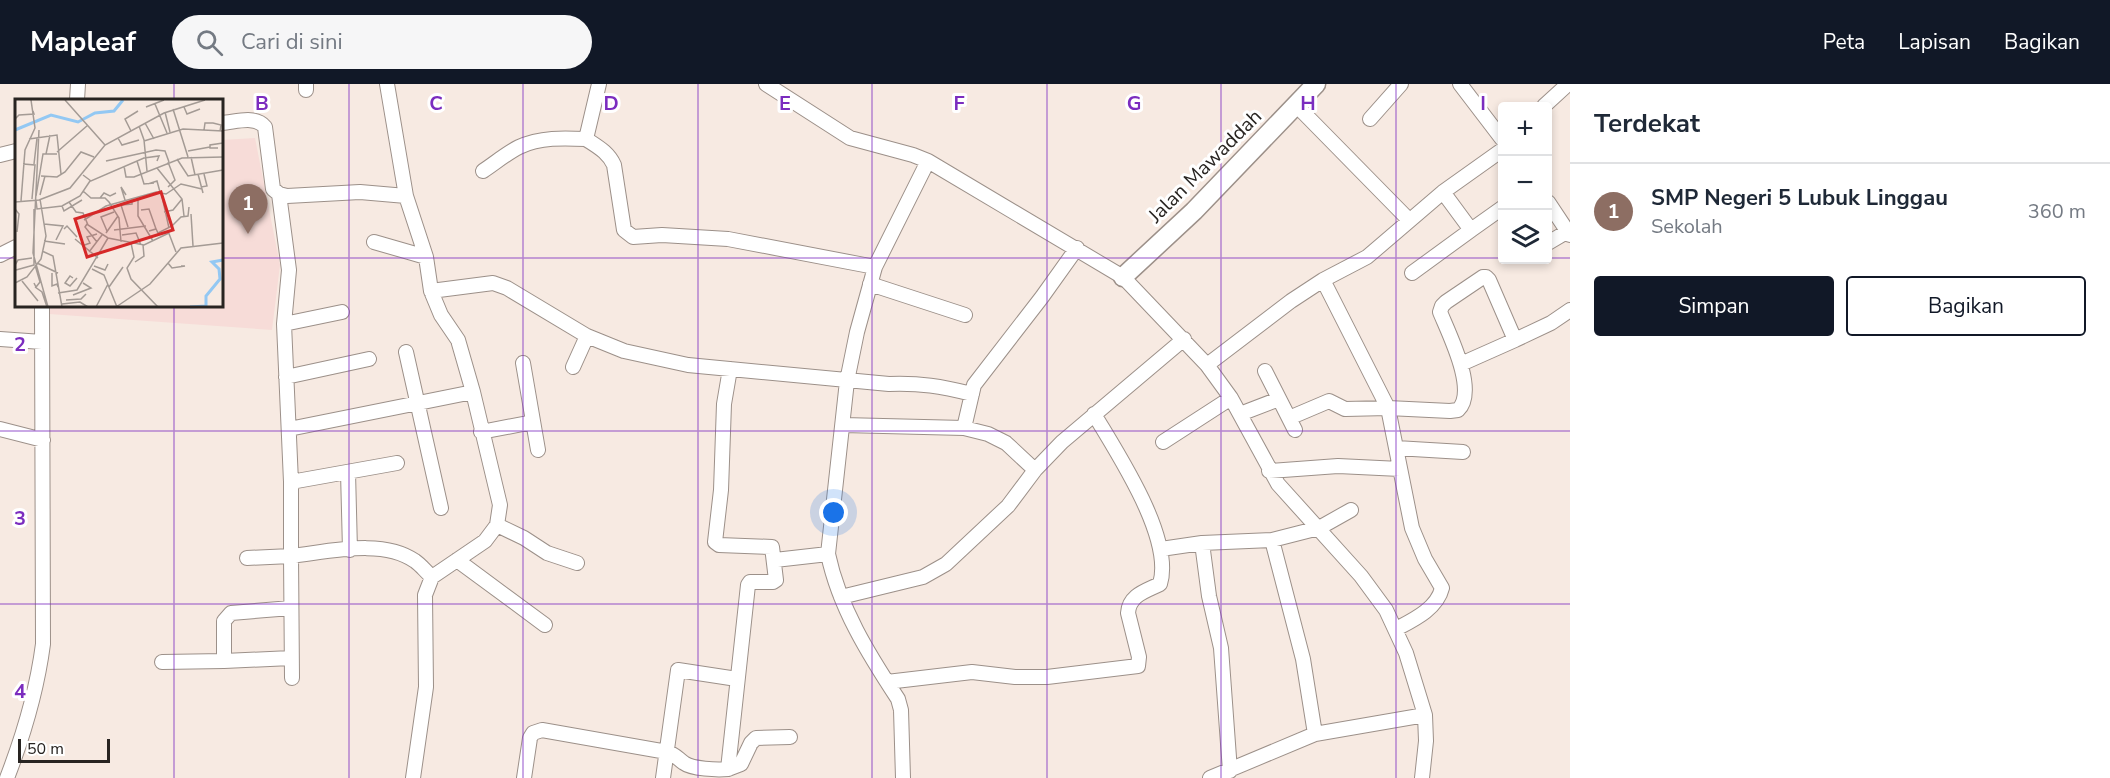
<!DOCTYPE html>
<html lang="id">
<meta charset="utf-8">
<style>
:root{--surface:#fff;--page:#f6f6f7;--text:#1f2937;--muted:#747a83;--line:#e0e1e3;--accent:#111827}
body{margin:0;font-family:"Nunito Sans",sans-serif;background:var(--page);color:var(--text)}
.controls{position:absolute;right:18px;top:18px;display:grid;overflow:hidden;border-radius:6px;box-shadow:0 3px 9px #0003}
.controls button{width:54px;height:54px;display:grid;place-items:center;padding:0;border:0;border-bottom:2px solid var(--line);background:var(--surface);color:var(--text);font:30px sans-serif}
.scale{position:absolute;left:18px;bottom:15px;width:92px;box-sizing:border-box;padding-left:6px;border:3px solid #282421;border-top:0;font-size:16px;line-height:21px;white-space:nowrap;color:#282421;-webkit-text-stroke:4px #fff;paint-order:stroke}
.you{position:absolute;left:834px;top:429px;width:21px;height:21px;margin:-15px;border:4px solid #fff;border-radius:50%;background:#1a73e8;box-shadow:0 0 0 9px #1a73e833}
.badge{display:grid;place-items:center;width:39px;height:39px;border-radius:50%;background:var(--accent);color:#fff;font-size:20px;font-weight:700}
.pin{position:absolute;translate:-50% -50px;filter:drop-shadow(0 2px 3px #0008)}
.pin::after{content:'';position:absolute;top:32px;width:21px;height:18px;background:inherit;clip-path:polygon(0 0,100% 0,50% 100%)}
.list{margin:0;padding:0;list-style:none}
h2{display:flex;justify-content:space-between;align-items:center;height:78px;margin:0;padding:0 24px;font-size:26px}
h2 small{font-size:20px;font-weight:400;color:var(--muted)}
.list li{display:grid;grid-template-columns:39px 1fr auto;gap:18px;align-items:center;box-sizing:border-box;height:96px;padding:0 24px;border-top:2px solid var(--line)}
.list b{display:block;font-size:22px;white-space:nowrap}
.list p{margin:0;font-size:20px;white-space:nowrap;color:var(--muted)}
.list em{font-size:20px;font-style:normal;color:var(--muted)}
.actions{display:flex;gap:12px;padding:18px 24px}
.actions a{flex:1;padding:14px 0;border:2px solid var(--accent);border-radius:6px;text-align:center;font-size:21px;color:var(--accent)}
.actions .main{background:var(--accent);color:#fff}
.icon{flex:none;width:33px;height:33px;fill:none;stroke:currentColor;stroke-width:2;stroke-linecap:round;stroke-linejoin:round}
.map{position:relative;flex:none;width:1570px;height:694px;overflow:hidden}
header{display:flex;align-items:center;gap:36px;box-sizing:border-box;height:84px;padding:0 30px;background:var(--accent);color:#fff}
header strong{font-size:28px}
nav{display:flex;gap:33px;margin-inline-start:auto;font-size:21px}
.search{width:420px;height:54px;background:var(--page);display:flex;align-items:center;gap:15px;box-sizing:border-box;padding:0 21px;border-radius:33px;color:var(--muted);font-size:22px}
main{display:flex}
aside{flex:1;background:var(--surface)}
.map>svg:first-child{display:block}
.education{fill:#f7dcd8}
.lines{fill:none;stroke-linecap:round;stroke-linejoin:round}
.minor-casing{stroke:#9c9089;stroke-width:16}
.tertiary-casing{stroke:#9c9089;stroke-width:21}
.minor{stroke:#fff;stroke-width:14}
.tertiary{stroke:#fff;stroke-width:18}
.grid{fill:none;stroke:#7b2cbf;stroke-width:1.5;stroke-opacity:0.55}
.labels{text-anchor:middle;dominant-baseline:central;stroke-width:6;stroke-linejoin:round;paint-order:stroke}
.street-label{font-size:20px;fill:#282421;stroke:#fff}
.inset-river{fill:none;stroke:#93c8f3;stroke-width:3}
.inset-road{fill:none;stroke:#a49b95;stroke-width:1.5}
.view{fill:#d62828;fill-opacity:0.15;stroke:#d62828;stroke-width:3}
.inset-edge{fill:none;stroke:#282421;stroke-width:3}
.grid-label{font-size:20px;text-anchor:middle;font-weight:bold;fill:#7b2cbf;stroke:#fff;stroke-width:6;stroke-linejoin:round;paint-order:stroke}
</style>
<header>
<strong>Mapleaf</strong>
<div class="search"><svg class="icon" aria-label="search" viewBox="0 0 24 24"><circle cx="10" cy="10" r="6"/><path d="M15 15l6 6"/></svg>Cari di sini</div>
<nav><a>Peta</a><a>Lapisan</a><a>Bagikan</a></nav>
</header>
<main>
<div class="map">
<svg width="1570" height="694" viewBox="0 0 1570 694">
<rect width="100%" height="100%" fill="#f7eae2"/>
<path class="education" d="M255,54L280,181L272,246L49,230L50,222H222V56Z"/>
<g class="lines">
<g class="minor-casing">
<path id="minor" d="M306,0V6
M387,0L406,112L426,173L431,207L441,231L458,256L473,308L500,421L497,441L485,457L432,493L425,511L426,603L413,694
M599,0L586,55C598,63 608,68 614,81L624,146L633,153L662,151L728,155L875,183
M766,0L850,54L913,71L928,77L1123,193L1207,281L1231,314L1278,400L1361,492L1386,526L1406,569L1425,631L1426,657L1422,694
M1460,0L1502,55
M77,16L78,0
M1296,21L1409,136
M1544,22L1568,0
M1370,35L1401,0
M222,39C236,38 255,31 265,43L273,105L279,110L287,112L360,108L406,112
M0,71L16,67
M483,87C495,79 507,69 519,63C540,53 564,54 586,55
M279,110L289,186L284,240L291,398V472C328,468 383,454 415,477C421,481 426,488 432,493
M1548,118L1570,151
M1471,146L1502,124
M374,158L426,173
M1548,159L1568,147
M0,171L16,163
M1412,189L1471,146L1443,108
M1323,196L1388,324L1412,444L1425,475L1442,504C1437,525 1413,536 1396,545
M870,200L965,231
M431,207L493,199L507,204L587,252L624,267L688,281L889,300C921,299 940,302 972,310
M284,240L342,228
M0,255L42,258
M406,268L441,424
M523,279L538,366
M1461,280L1515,256
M1207,281L1291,217L1323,196L1367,173L1443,108L1502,66
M573,283L587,252
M1265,287L1295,346
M286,293L369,275
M1240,330L1279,315
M1289,334L1329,317L1345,325L1388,324L1450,327L1458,326C1478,307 1449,250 1440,228L1442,222L1446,218L1483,193H1486L1489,196L1515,256L1551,239L1570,226
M843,341L964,344L988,350L1006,359L1035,386
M964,344L974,301L1042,213L1077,164
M0,345L43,356
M289,345L473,308
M481,348L533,338
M1163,358L1231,314
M1396,364L1463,368
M1269,387L1338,382L1400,385
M348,388L350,466
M291,398L397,379
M497,441L524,454L547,469L577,479
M1272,456L1303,575L1315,650
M1202,459L1209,512L1221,564L1230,687
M1161,465L1202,459L1272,456L1319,444L1351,426
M247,474L291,472L292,594
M457,476L545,541
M775,476L828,470
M841,513L923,493L946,480L1008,422L1035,386L1062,358L1184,255
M291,524L231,529L224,537V577L291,574
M162,578L224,577
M887,598L972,588L1015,593H1047L1138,582L1139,573L1128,529C1129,511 1146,507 1160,500C1174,454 1117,369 1094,330
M728,685L741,680L751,659L756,654L790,653
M7,694C24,650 37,606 43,560L42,222
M524,694L530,654L533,649L542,646L667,668C675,670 677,674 684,679C692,685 717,686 728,685L748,501L750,498H773L776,496L772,463L719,461L715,458L721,406L724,320L730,285
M663,694L678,586L737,595
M903,694L901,626L898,615C869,571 839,523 828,470L847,297L857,248L875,183L928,77
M1210,694L1315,650L1425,631"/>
</g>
<g class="tertiary-casing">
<path id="tertiary" d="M1123,193L1194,127L1316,0"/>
</g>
<use href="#minor" class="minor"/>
<use href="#tertiary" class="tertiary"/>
</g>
<path class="grid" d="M174,0V16M349,0V694M523,0V694M698,0V694M872,0V694M1047,0V694M1221,0V694M1396,0V694M0,174H16M222,174H1502M1548,174H1570M174,222V694M0,347H1570M0,520H1570"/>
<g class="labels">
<g class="street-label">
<text transform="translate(1205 82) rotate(-45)">Jalan Mawaddah</text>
</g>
</g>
<g transform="translate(15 15)">
<rect width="208" height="208" fill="#f7eae2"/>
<path class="inset-river" d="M0,31L36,16L63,23L80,14L99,12L108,1M175,208L191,207V197L205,180L204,170L197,163L208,161"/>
<path class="inset-road" d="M50,1L90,46M140,5L152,34M131,8L149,1M169,8L172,15L185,10M158,10L173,58M150,13L155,33M0,20L4,16L19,15L18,12M130,24L139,40M124,27L129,41L132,72M24,31L18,154L33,208M189,31L190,24H198L206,26L205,32M116,32L110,20L123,12M103,39L107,46L124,41M14,40L42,36L46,75M129,42L168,30L208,32M203,49H195V46L208,44M173,52L195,48M42,53L73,26M31,55L35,36M176,58L180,76M162,60L173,77L208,71M91,62L141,51L150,52L154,63M122,62L129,85L139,84M8,65L20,66L17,100M19,65L22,39M109,67L111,78H119L167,59L208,58M142,69L167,100L169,117M183,75L188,94M68,76L76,82L129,59L144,57L142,62M26,77L42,78L50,73L66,53L79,58M133,85L142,82L145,93M153,88L160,81L153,63M186,88L192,87L189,75M68,92L76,99H90L94,103L104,119L106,143M146,93L154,129M25,96L30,77M21,97L28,55H42M85,99L89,94L95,97L101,94M123,99V117L138,142M21,101L22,110L47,107L65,97L75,82M110,101L106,88L111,96M6,102L10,51L20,29L16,1M0,103L24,101L55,89L90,46L149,14L190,1M54,103L61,113L68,114L73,126L93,139L129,146L154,134M47,107L49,112L67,101M0,110L4,115L2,133M19,110V166M126,111L134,110L141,130M149,113L158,111L167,100M176,115L178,147M69,121L91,107L141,93L151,95L166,85L187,90M29,125L48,127L41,141M72,125L70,128L82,143M113,128L106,106L117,105V99M49,130L52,127L62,138M99,131L131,127M92,132L86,118L99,113M134,132L141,130L143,134L157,127L166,118L173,117L174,108M153,132L161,153M91,134L103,117M107,136L121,134L126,146M60,140L83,159M29,142L50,145M116,144L119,158L112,169L116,180L143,208M67,147L75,144L72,138L82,135M27,152L38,157L47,208M74,153L87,136M120,163L129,157L128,146M22,164L43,174M153,164L157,169L170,167H166M0,166L3,161L17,159M79,167L90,171L93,165M77,170L89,176L102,208M1,171L19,166M37,174V187L42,185L43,188M58,179L55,177L50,184L55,187L62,179M7,182L23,202M0,184L12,178L26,160L31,137L25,100M19,184L21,188L25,183L20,166M20,188L27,193L32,208M94,188L108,168M43,194L62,191L93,139M58,196L76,189L68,184M51,201L66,200L71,195M47,205L65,203L73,208M81,208L93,185M101,208L135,185L166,149L208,144"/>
<path class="view" d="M146,93L158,131L72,158L60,120Z"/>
<rect width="208" height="208" class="inset-edge"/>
</g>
<g class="grid-label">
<text x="262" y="26">B</text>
<text x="436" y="26">C</text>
<text x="611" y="26">D</text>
<text x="785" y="26">E</text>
<text x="959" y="26">F</text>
<text x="1134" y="26">G</text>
<text x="1308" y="26">H</text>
<text x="1483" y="26">I</text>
<text x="20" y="267">2</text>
<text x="20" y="441">3</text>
<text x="20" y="614">4</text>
</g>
</svg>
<div class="controls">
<button>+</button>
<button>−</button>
<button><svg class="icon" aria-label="layers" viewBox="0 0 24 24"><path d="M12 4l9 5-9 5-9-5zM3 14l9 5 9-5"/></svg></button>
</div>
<div class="scale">50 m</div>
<div class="you"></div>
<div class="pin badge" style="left:248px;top:150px;background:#8d6e63">1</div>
</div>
<aside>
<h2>Terdekat<small></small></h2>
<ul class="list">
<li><span class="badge" style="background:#8d6e63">1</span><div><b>SMP Negeri 5 Lubuk Linggau</b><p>Sekolah</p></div><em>360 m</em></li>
</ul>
<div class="actions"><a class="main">Simpan</a><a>Bagikan</a></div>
</aside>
</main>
